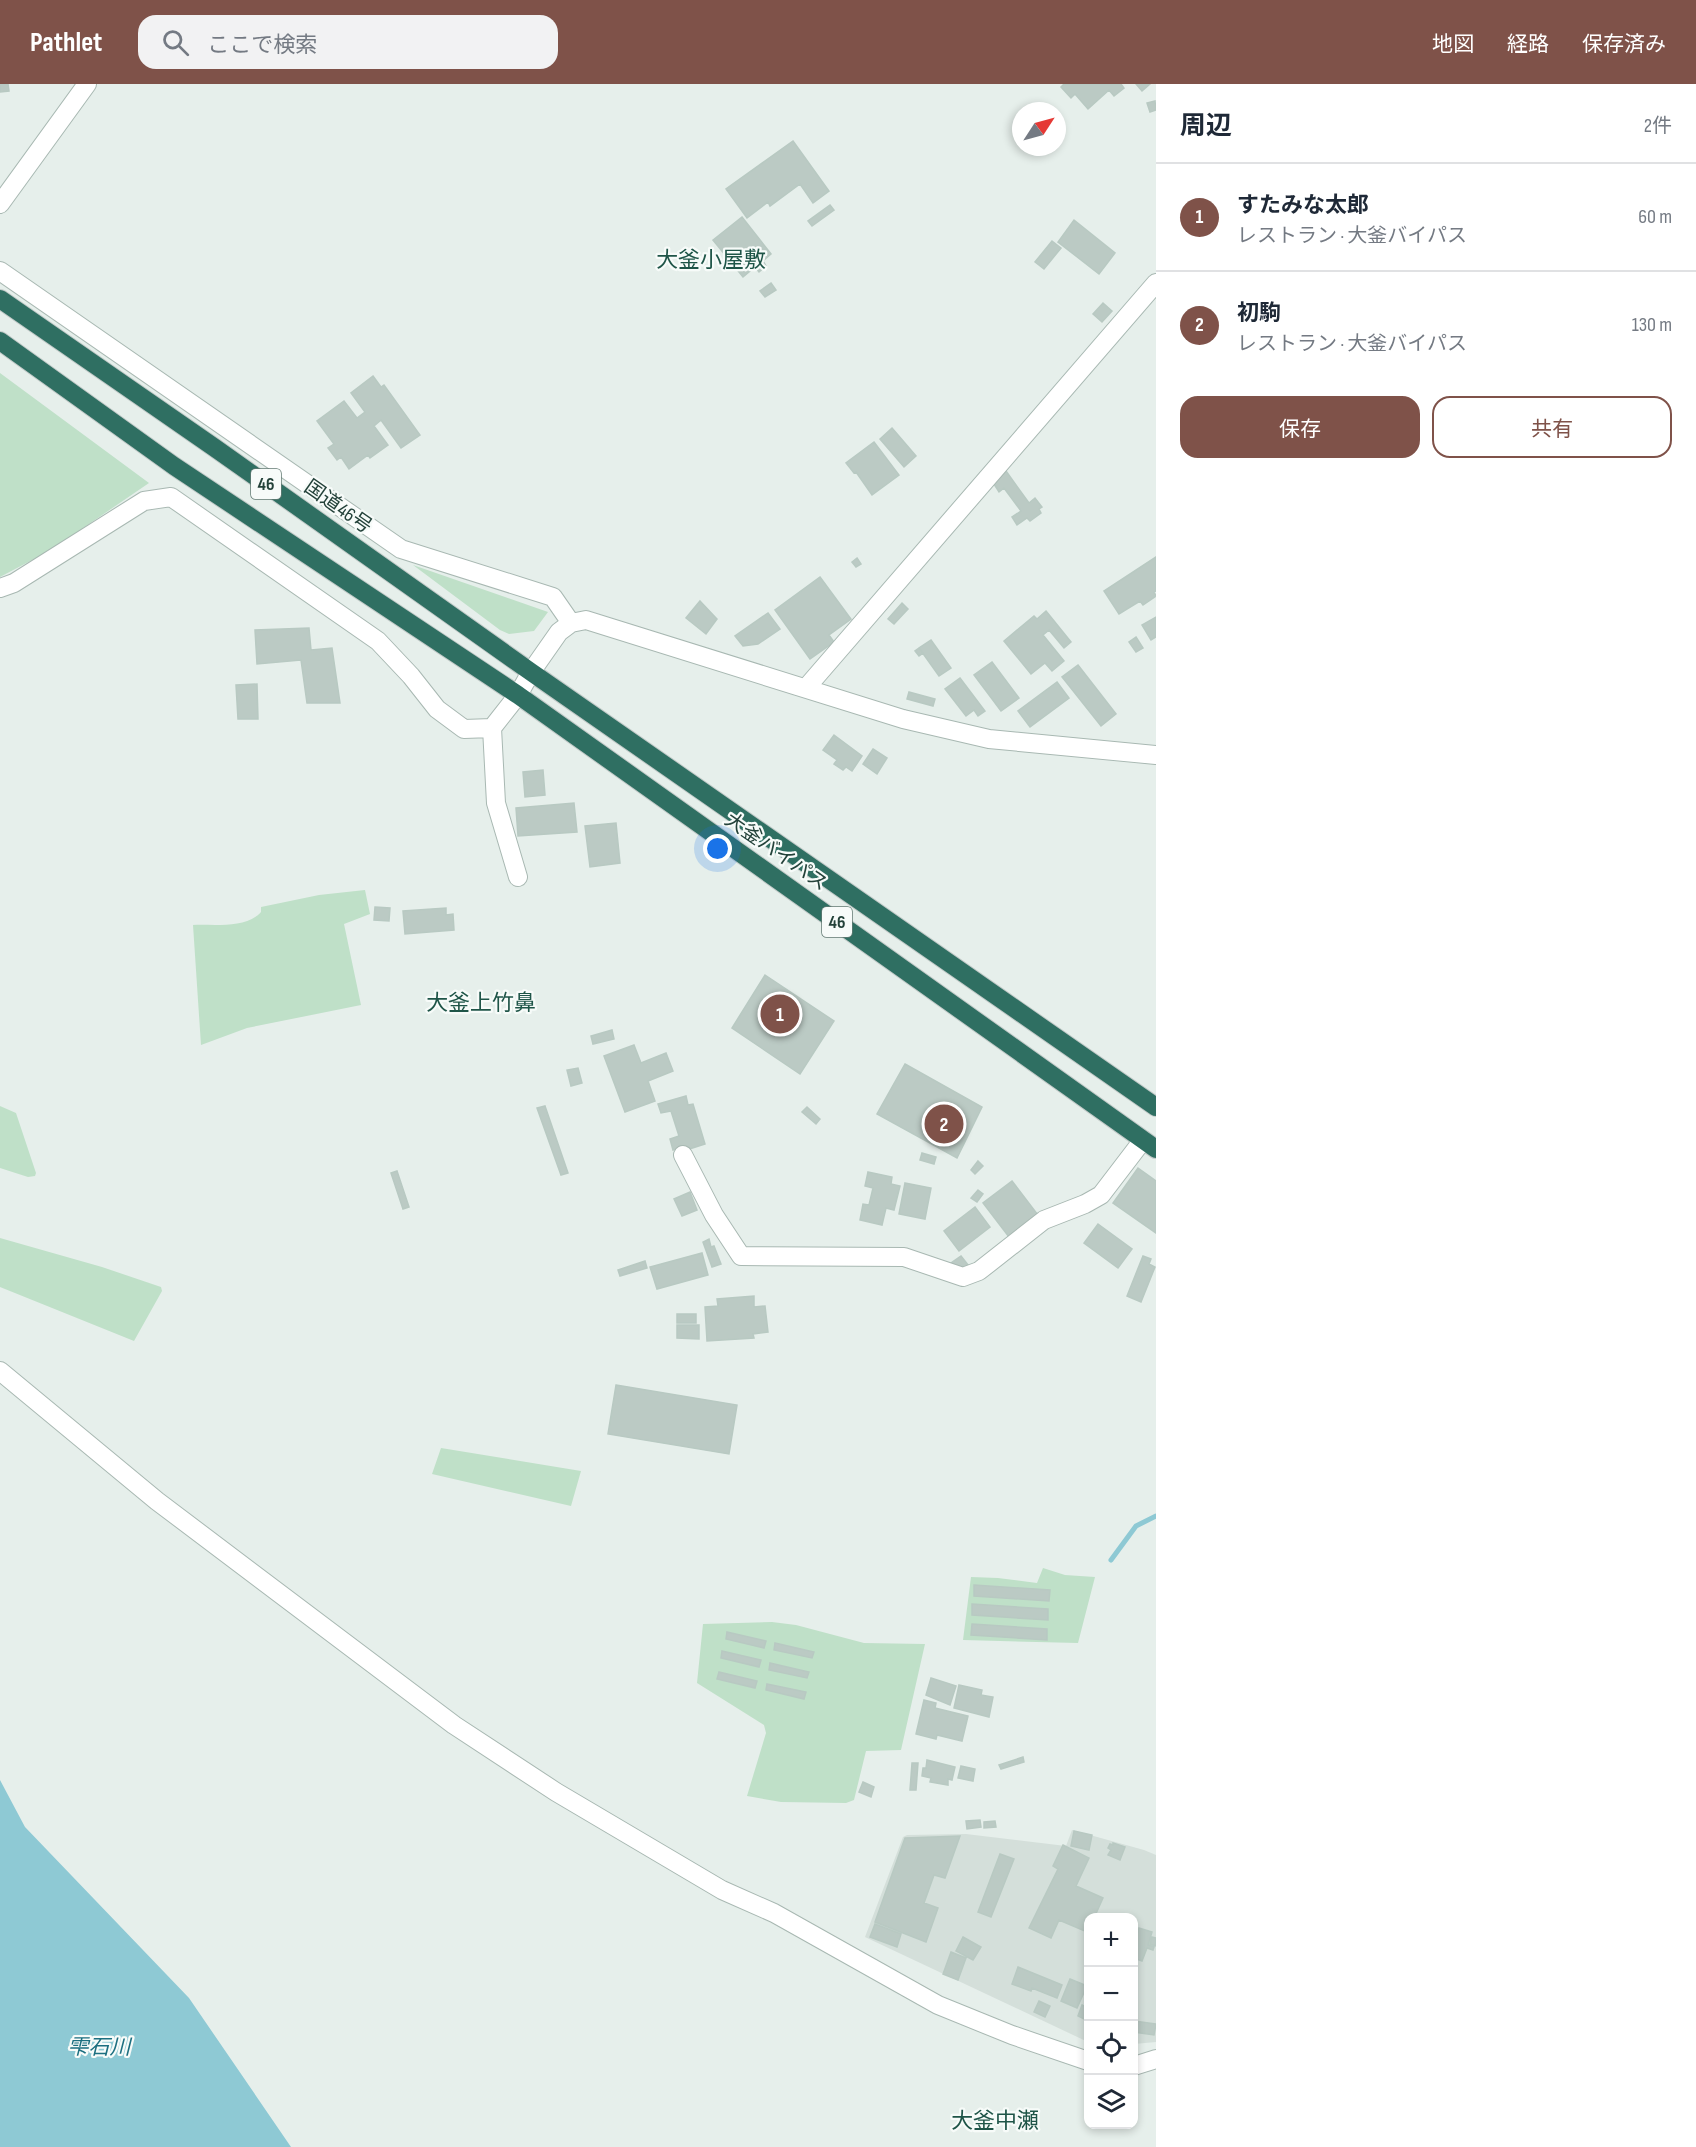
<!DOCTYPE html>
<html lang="ja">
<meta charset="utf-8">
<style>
:root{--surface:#fff;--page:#f2f2f3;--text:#1f2937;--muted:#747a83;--line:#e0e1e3;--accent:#7f5249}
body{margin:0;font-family:"Sofia Sans Condensed","Noto Sans JP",sans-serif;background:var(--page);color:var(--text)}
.controls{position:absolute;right:18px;bottom:18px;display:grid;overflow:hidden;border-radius:12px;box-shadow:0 3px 9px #0003}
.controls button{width:54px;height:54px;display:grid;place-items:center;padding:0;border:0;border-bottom:2px solid var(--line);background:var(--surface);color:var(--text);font:30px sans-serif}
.compass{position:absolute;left:1012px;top:18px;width:54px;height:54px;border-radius:50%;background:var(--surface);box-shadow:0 3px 9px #0003;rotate:54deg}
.you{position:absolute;left:718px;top:765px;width:21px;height:21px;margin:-15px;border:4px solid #fff;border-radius:50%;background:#1a73e8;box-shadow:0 0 0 9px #1a73e833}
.badge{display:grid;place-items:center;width:39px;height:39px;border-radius:50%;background:var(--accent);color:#fff;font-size:20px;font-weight:700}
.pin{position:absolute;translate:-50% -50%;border:3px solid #fff;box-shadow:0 2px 6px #0006}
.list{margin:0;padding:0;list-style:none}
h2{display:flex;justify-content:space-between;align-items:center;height:78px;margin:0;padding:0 24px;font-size:26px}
h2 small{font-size:20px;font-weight:400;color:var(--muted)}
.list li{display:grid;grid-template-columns:39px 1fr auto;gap:18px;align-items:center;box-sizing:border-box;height:108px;padding:0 24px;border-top:2px solid var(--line)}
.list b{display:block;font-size:22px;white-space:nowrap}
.list p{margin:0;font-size:20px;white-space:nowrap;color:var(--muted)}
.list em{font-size:20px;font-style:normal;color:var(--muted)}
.actions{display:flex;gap:12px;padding:18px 24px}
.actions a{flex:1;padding:14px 0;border:2px solid var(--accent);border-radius:18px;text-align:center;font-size:21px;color:var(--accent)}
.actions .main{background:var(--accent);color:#fff}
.icon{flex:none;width:33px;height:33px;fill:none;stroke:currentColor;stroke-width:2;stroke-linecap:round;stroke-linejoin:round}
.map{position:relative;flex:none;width:1156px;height:2063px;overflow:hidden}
header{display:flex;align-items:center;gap:36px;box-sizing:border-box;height:84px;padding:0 30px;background:var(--accent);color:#fff}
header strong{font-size:28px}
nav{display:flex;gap:33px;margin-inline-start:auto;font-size:21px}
.search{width:420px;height:54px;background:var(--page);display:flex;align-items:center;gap:15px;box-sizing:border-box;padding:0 21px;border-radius:18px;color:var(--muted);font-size:22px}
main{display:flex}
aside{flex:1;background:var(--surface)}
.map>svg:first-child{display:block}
.built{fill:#d4dfda}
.green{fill:#bfe0c8}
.water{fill:#8ec9d4}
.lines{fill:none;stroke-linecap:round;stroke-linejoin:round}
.stream{stroke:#8ec9d4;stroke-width:5}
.building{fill:#bbcac4;stroke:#b8c9c2;stroke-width:1.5}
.minor-casing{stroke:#a8b8b2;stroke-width:20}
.highway-casing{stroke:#c2cac8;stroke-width:20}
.minor{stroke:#fff;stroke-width:18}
.highway{stroke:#2f6f62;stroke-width:18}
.labels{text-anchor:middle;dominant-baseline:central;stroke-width:4.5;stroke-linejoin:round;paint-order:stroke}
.shield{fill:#f7fbf9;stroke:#637a73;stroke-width:1.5}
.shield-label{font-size:18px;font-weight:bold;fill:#24423a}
.street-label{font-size:20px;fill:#24423a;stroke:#f7fbf9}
.water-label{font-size:21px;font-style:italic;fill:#1c6f80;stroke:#f7fbf9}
.quarter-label{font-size:22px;fill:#1f5548;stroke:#f7fbf9}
</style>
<header>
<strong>Pathlet</strong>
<div class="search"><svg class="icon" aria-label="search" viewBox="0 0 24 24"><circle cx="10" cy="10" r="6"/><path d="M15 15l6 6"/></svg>ここで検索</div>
<nav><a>地図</a><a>経路</a><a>保存済み</a></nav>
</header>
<main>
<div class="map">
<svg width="1156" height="2063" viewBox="0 0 1156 2063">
<rect width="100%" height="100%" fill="#e6efeb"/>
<path class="built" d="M1072,1746L1144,1766L1156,1771V1958L1134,1960V1834H1088V1958L865,1853L903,1753L907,1751L966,1750L1066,1762Z"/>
<path class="green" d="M0,289L149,399L51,466L0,493Z
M413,481L548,528L534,547L509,550L500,546Z
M365,806L370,830L344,840L361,921L247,944L201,961L193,841C214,840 246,845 261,828V823L319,811Z
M0,1022L16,1029L36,1089L35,1092L28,1093L0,1084Z
M0,1154L102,1183L161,1203L162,1207L134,1257L0,1203Z
M441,1364L581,1387L571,1422L432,1390Z
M1043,1484L1065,1491L1095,1493L1078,1559L963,1556L971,1493L998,1494L1037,1499Z
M772,1538L796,1541L864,1559L925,1560L901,1666L866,1667L854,1716L846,1719L781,1718L747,1712L766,1649L764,1641L697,1599L703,1540Z"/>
<path class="water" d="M0,1696L25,1743L189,1914L291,2063H0Z"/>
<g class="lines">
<path class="stream" d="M1111,1476L1136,1442L1156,1432"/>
</g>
<path class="building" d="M0,0H8L9,7L0,8Z
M1064,0H1121L1124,4L1114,12L1109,6L1088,25L1075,10L1071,14L1061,3Z
M1136,0H1150L1142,7Z
M1155,17L1156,26L1150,28L1147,19Z
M793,57L829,107L813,119L800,100L770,122L768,118L747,134L726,105Z
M830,121L834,126L812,142L808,137Z
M742,133L771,170L763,177L766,182L759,188L755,183L743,193L713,156Z
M1074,136L1115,169L1099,190L1058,158Z
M1052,157L1061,164L1044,185L1035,178Z
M771,199L776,206L765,213L760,207Z
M1103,219L1112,227L1102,238L1093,230Z
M373,292L381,303L384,301L420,351L401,364L381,336L374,342L388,361L370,374L368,371L349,385L341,373L337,376L328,364L334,360L317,337L344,317L357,334L365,328L351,309Z
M892,344L916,372L904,383L880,355Z
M874,358L899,391L872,411L856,388L854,389L846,379Z
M1006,387L1029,419L1035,414L1042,423L1039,425L1041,429L1030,437L1027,434L1017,441L1012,433L1021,427L1004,404L999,408L992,397Z
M1156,473V507L1154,508L1156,512L1143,521L1140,517L1119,530L1104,507Z
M857,474L861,480L856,483L852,478Z
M820,493L851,535L829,551L834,558L810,575L775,526Z
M700,517L717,535L706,550L686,534Z
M902,519L908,525L894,540L888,535Z
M1046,527L1071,558L1064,564L1049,546L1043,551L1064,577L1052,587L1045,579L1031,590L1004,557L1034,532L1037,535Z
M768,529L780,545L758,560L743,562L735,552Z
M1156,533V553L1151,556L1142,541Z
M309,544L311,566L332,564L340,619H307L301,576L257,580L255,546Z
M1136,553L1143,564L1136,568L1129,558Z
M931,556L951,584L939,592L919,564Z
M919,564L923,569L919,572L915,567Z
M992,578L1019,614L1001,627L974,591Z
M1078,581L1116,630L1101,642L1062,593Z
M960,594L985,627L978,632L974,626L966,632L945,605Z
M1057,598L1069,614L1030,643L1018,627Z
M257,600L258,635H238L236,601Z
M909,608L935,615L933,622L907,615Z
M834,651L862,672L852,687L846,683L843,686L834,680L837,676L823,666Z
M873,665L887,674L877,690L863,680Z
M543,686L545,711L525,713L523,688Z
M574,719L577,748L518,752L516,724Z
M616,739L620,779L590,783L585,742Z
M375,823L390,824L389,837L374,836Z
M446,824V831L453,830L454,846L405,850L403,827Z
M765,891L834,937L800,990L732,944Z
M612,946L614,955L593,960L591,952Z
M634,961L641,979L666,969L673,987L648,997L655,1017L625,1028L604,972Z
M905,980L982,1023L957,1074L877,1030Z
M578,984L582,999L571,1002L567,986Z
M686,1012L688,1021L693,1020L705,1060L680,1068L679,1064L673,1066L670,1055L679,1052L671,1027L661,1029L658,1020Z
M545,1022L568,1089L561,1091L537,1024Z
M807,1023L820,1035L816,1040L802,1028Z
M922,1069L936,1073L934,1080L920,1076Z
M978,1077L983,1082L975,1090L971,1086Z
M1138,1084L1156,1097V1149L1113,1119Z
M397,1087L409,1123L403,1125L391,1089Z
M868,1088L892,1093L891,1100L900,1102L894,1126L886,1124L882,1141L860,1136L863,1120L869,1121L873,1104L865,1102Z
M1012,1097L1038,1131L1009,1153L983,1119Z
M905,1099L931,1104L925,1135L899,1130Z
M978,1106L983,1110L977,1118L971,1114Z
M690,1108L697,1126L682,1132L674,1115Z
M975,1123L990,1143L959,1167L944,1147Z
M1098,1140L1132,1165L1118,1184L1084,1159Z
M709,1155L711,1163L714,1162L721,1180L712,1183L703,1158Z
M702,1169L708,1191L657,1205L650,1183Z
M961,1172L968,1181L958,1189L951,1179Z
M1143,1172L1151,1175L1149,1180L1155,1183L1141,1218L1127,1212Z
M645,1177L647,1184L620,1192L618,1186Z
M754,1212V1223L765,1222L768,1248L753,1250L754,1254L707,1257L705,1223L718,1222L717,1215Z
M677,1230H696V1239H677Z
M677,1241H699V1255L677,1254Z
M616,1301L737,1321L729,1370L608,1350Z
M974,1501L1050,1506L1049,1517L974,1512Z
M972,1520L1048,1525V1536L972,1531Z
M972,1540L1047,1545V1556L971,1551Z
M727,1548L766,1557L764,1564L726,1555Z
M775,1559L814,1568L812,1574L774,1566Z
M722,1567L761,1576L759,1583L721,1574Z
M770,1579L809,1588L807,1594L769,1586Z
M719,1588L757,1597L755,1604L717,1595Z
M931,1594L956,1602L950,1621L926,1611Z
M767,1600L806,1608L804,1615L766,1606Z
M959,1601L982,1606L981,1611L993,1613L989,1633L954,1624Z
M924,1616L936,1619L935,1624L968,1632L962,1657L937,1651L936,1655L916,1650Z
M1023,1673L1024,1678L1001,1685L999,1681Z
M927,1676L955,1683L952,1696L948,1695V1701L930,1698L931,1694L922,1692L923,1684H926Z
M912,1679H918L916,1706H910Z
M961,1682L975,1685L973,1697L958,1694Z
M863,1698L874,1703L871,1713L859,1708Z
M980,1736L981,1743L967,1745L966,1737Z
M995,1737L996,1743L984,1744V1738Z
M1074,1747L1092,1751L1089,1766L1071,1762Z
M960,1752L945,1794L934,1791L924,1819L938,1824L926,1858L875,1838L905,1754Z
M1113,1759L1125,1763L1120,1776L1108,1771L1111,1766L1108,1764L1110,1760L1113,1761Z
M1063,1761L1089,1774L1076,1802L1103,1814L1094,1834H1088L1087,1848L1059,1836L1051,1854L1029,1844L1058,1785L1053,1782Z
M1000,1770L1014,1775L991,1833L978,1828Z
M875,1840L901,1850L897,1863L870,1853Z
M1139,1844L1152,1848L1148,1861L1154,1863L1153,1866L1147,1864L1142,1877L1134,1874V1860Z
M963,1853L981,1863L973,1876L956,1867Z
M1152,1853L1156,1854V1862L1150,1860Z
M951,1868L966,1874L958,1896L943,1890Z
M1018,1883L1062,1901L1057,1914L1032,1904L1031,1907L1012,1900Z
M1070,1895L1087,1902L1077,1924L1061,1917Z
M1039,1917L1050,1922L1045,1933L1034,1928Z
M1082,1921L1088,1924V1937L1078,1932Z
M1134,1937L1156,1940L1154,1951L1134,1948Z"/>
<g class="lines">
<g class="minor-casing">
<path id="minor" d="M0,120L87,0
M0,187L401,465L553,513L571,539
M0,504L14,499L144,417L171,413L378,557L411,592L437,625L464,645L492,644L518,611L531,588L559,548L571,539L586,536L903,635L989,655L1156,671
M806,604L1156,199
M492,644L496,719L518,793
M683,1071L714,1131L741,1172L904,1173L963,1193L979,1187L1044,1136L1085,1120L1101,1111L1143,1056
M0,1287L157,1417L454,1641L556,1708L722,1806L774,1829L938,1921L1012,1951L1088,1977
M1134,1982L1156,1975"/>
</g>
<g class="highway-casing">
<path id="highway" d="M0,215L215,364L531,588L1156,1023
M0,257L174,382L518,611L1156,1065"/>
</g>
<use href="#minor" class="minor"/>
<use href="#highway" class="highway"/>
</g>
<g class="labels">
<g class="shield">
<rect x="251" y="385" width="30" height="30" rx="4.5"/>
<rect x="822" y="823" width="30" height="30" rx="4.5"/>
</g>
<g class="shield-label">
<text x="266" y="400">46</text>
<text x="837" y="838">46</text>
</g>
<g class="street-label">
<text transform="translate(338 423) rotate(35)">国道46号</text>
<text transform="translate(776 768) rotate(35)">大釜バイパス</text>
</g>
<g class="water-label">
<text x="99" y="1963">雫石川</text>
</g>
<g class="quarter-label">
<text x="711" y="176">大釜小屋敷</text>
<text x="481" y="919">大釜上竹鼻</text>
<text x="995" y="2037">大釜中瀬</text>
</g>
</g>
</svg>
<div class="controls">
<button>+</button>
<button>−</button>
<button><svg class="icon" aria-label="locate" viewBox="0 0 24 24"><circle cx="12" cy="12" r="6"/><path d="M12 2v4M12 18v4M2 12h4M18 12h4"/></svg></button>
<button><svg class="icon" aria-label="layers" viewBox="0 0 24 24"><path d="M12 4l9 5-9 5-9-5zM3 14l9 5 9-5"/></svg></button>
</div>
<svg class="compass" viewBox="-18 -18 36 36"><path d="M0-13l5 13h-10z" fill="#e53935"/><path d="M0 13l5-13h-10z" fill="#747a83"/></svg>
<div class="you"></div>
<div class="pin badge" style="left:780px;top:930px">1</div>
<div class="pin badge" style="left:944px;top:1040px">2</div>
</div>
<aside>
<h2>周辺<small>2件</small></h2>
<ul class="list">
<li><span class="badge">1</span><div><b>すたみな太郎</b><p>レストラン · 大釜バイパス</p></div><em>60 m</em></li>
<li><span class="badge">2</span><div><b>初駒</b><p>レストラン · 大釜バイパス</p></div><em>130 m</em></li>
</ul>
<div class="actions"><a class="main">保存</a><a>共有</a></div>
</aside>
</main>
